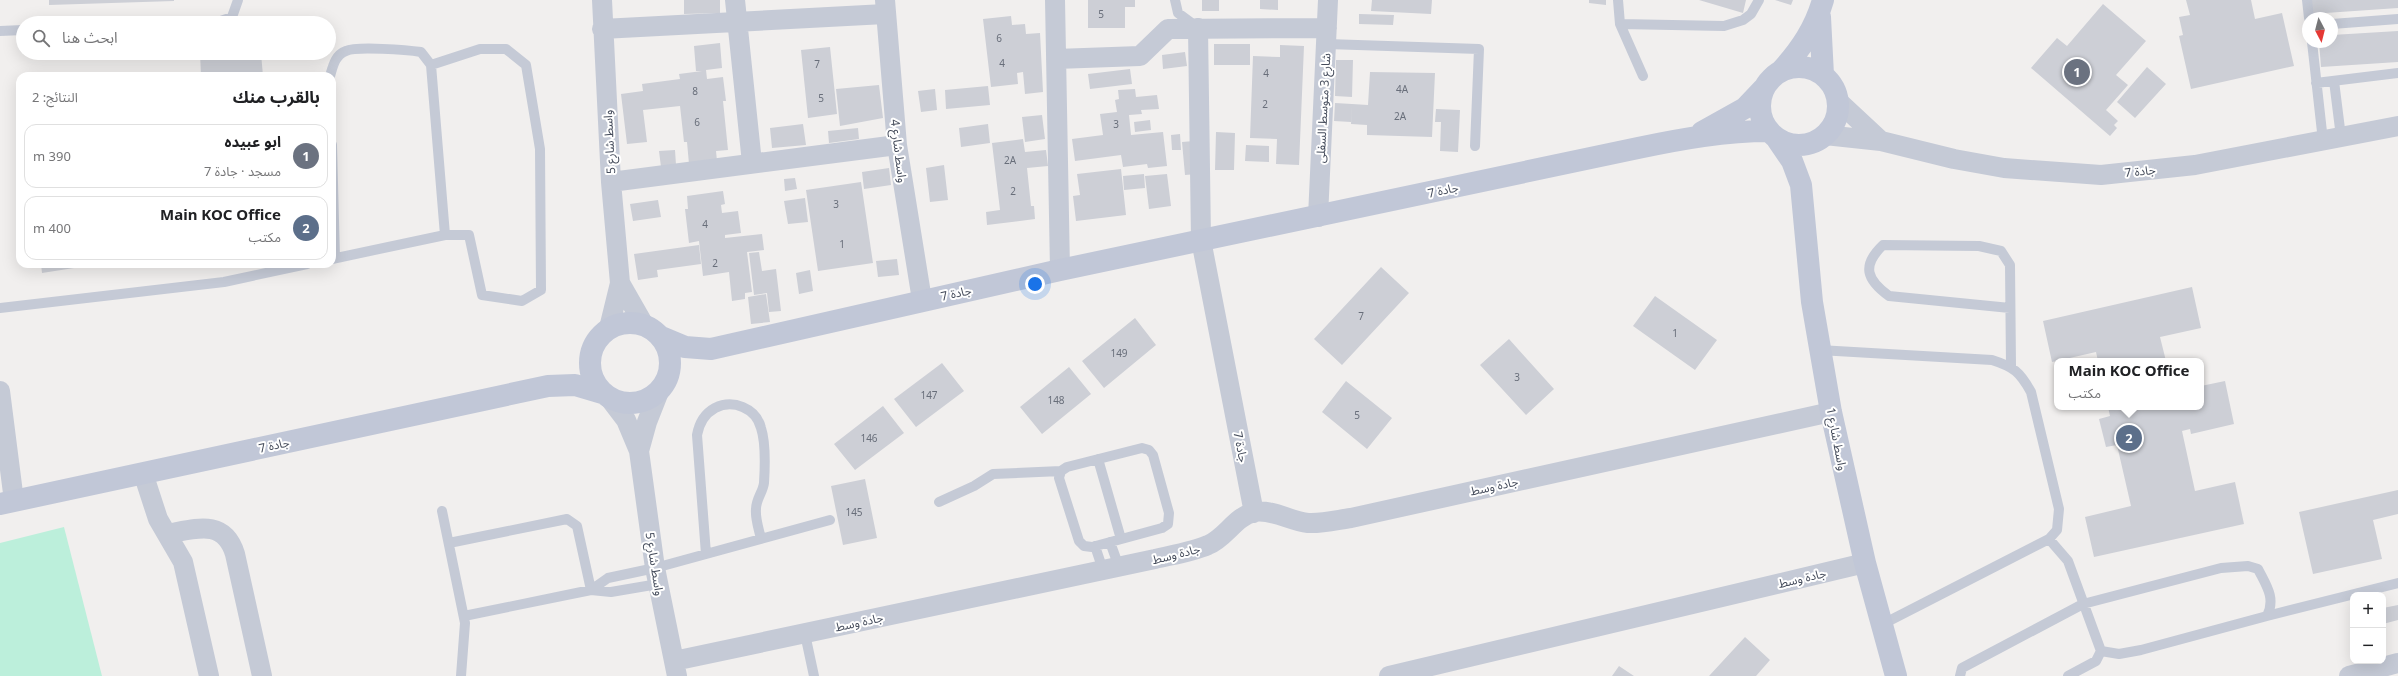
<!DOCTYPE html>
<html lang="ar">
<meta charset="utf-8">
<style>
:root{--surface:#fff;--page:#f2f2f2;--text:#202124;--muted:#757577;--line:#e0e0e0;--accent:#1843e1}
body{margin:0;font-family:"Noto Sans","Noto Sans Arabic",sans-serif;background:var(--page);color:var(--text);direction:rtl}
.controls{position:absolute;right:12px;bottom:12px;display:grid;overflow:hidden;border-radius:8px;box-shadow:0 4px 16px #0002}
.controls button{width:36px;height:36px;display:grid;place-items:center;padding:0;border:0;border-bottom:1px solid var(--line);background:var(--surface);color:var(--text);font:20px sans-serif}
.compass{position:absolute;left:2302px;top:12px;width:36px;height:36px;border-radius:50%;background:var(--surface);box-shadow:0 4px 16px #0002;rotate:173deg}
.you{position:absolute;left:1035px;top:284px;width:14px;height:14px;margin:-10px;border:3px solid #fff;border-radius:50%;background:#1a73e8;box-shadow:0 0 0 6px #1a73e833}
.badge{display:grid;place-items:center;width:26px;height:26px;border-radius:50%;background:var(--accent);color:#fff;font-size:13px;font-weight:700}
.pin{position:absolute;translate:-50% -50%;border:2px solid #fff;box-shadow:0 1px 4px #0006}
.popup{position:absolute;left:2054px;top:358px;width:150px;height:52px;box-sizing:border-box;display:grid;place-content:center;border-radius:8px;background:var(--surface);filter:drop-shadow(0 1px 3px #0005);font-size:13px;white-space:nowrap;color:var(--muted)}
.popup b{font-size:15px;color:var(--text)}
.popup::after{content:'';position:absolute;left:50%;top:100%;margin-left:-8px;border:8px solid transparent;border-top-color:var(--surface)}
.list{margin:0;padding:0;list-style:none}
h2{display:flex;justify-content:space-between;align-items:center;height:52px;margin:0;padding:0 16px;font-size:17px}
h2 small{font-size:13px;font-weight:400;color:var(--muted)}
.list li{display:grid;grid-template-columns:26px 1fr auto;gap:12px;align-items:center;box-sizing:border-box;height:64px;margin:0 8px 8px;padding:0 8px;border:1px solid var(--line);border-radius:12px}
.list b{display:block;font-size:15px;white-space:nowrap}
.list p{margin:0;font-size:13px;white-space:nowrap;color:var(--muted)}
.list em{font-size:13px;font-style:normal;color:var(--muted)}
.icon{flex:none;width:22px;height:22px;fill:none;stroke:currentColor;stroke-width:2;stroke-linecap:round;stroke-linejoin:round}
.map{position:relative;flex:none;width:2398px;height:676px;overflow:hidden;direction:ltr}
.search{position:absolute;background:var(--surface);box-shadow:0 4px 16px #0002;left:16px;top:16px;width:320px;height:44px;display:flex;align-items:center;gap:10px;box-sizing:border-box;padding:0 14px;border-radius:22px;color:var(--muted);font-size:15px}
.panel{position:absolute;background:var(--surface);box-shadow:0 4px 16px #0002;left:16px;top:72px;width:320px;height:196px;border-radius:12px;direction:rtl}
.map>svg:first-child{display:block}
.garden{fill:#bcefdb}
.building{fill:#cdcfd6}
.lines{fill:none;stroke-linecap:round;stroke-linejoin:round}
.service{stroke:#c5cad6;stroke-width:10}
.minor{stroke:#c5cad6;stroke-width:20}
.secondary{stroke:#c1c7d7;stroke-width:22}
.labels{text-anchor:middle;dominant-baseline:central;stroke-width:4;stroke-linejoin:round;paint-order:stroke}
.number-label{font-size:10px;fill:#686e7a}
.street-label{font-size:12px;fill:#464d5c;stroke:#fff}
</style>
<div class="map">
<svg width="2398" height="676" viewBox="0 0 2398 676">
<rect width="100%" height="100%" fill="#f1efee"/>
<path class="garden" d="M64,527L102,676H0V543Z"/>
<path class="building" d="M49,0H174V1L49,5Z
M684,0H720V13L684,14Z
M1088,0H1135V7H1125V28H1088Z
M1202,0H1219V11H1202Z
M1260,0H1278V10L1260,9Z
M1372,0H1432L1431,14L1371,11Z
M1589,0H1606V5L1589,3Z
M1699,0H1746L1743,13Z
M1775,0H1793L1791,5Z
M2186,0H2251L2255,19L2282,13L2294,66L2191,89L2179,36L2183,35L2179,17L2190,15Z
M2309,0H2398V8L2311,14Z
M2103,4L2146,41L2116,75L2128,85L2106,110L2118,121L2114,125L2117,128L2110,136L2031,68L2057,38L2067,46Z
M1359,14L1394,15L1393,25L1359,24Z
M1011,16L1012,25L1025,24L1026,34L1040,33L1043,92L1025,94L1023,72L1017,73L1018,84L991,87L983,19Z
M2398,31V62L2321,67L2319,42H2332V35Z
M720,43L722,68L706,70L707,79L723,77L726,101H723L728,150L716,151L717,161L689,164L687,142H684L680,106L643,110L647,142L627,144L621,94L643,91L642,84L680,79L679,74L702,71H696L694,46Z
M1214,44H1250V65H1214Z
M1280,45L1304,46L1299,165L1276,164L1277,139L1250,138L1253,56L1280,57Z
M830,47L837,114L808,118L801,50Z
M1185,52L1187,66L1163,69L1162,55Z
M200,53H261L263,76H201Z
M1336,60H1353L1352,97L1335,96Z
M2147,67L2166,84L2135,118L2117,102Z
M1130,69L1132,84L1090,89L1088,74Z
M1370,72L1435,73L1432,137L1367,135V125L1351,124L1352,104L1368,105Z
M879,85L883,118L840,126L836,89Z
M988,86L990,105L946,109L945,90Z
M935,89L937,110L921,112L918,91Z
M1135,89L1136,97L1157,95L1159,109L1141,110L1142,114L1129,115L1131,135L1163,132L1167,166L1148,168L1147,164L1123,167L1121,155L1075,161L1072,139L1103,135L1100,114L1117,112L1115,100L1119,99L1118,90Z
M1335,103L1352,104L1351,122L1334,121Z
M1436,109L1460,110L1458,152L1440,151L1441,122H1435Z
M1042,115L1045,139L1025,142L1022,117Z
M1150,120L1151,130L1135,132L1134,122Z
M803,124L806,145L772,148L770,128Z
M988,124L990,143L961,147L959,128Z
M858,128L859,139L829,143L828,131Z
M1216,132L1235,133L1234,170H1215Z
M1180,134L1181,150H1172L1171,135Z
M1023,139L1025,152L1046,150L1048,166L1027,168L1031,206H1034L1035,219L987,225L986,212L1000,210L992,143Z
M1194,141L1197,174L1185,175L1182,142Z
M1246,145L1269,146V162L1245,161Z
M675,150L676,165L661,167L659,151Z
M944,165L948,200L930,202L926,168Z
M889,168L891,185L864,189L862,172Z
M1121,169L1126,215L1076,221L1073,196L1080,195L1077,174Z
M1144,174L1145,188L1124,190L1123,176Z
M1167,174L1171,206L1149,209L1145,176Z
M795,178L797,189L785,191L784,179Z
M861,182L873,263L818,271L806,190Z
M723,191L725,204L721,205L722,213L738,211L741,233L725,235V238L762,234L764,250L747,252L752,292L745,293V299L732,301L729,272L703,276L699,241L689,243L685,209H688L687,196Z
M805,198L808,222L788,224L784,201Z
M658,200L661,217L633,221L630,204Z
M699,245L701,264L657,270L658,277L638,280L634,254Z
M759,252L762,271L776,269L781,311L769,312L767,293L754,295L749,253Z
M897,259L899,275L878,277L876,261Z
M41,264H93V265L42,273Z
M1381,267L1409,293L1342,365L1314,339Z
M810,270L813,291L799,294L796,273Z
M2192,287L2201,328L2160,337L2166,361H2098L2096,352L2052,362L2043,321Z
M766,294L770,322L751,324L748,297Z
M1655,296L1717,340L1695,370L1633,326Z
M1135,318L1156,345L1104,388L1082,361Z
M1509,339L1554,389L1526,415L1480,365Z
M942,363L964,391L916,427L894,399Z
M1069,367L1091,394L1042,434L1020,407Z
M1346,381L1392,418L1367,449L1322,412Z
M2225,381L2234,424L2191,434L2190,429L2182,431L2195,491L2235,482L2244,524L2094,557L2085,517L2131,506L2117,445L2106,447L2099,419L2110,416L2108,407H2201V386Z
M883,406L904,433L855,470L834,444Z
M865,479L877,538L843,545L831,486Z
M2398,490V514L2373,520L2382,559L2313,574L2299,512Z
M2398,605V620L2383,624V608Z
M1745,637L1770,660L1756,676H1709Z
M1619,666L1634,676H1612Z"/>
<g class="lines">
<path class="service" d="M1175,0L1178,13L1197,27
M1618,0L1620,24L1643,76
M2307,0L2309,18
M215,23L232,17L238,0
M1620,24L1724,26L1743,20L1751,14L1759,0
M2332,24L2398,19
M0,31L23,30
M2312,42L2323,141
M1327,44L1479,49L1475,146
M330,76C333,66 335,55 346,51C356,46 408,50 421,52L431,65L445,235
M2334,81L2341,137
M2316,83L2398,73
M332,145L335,258
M332,259L445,235H469L482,295L522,301L541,290L540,149L526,65L506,49H480L431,65
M0,308L224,282L307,264
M2010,308L1889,296C1867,280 1861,266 1883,245L1979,246L2001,251L2010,265L2011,366
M1819,350L1992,360C2014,367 2020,372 2031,392L2059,509L2057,530L2049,539L1881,625
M1142,448L1149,450L1153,455L1169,513L1168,524L1162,528L1092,547L1084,546L1079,541L1059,478L1061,471L1067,467Z
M1098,459L1121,539
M939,502L974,486L993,474L1061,471
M442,511L465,623L461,676
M2049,539L2068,561L2101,651L2096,661L2068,676
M1110,542L1119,567
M449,543L567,519L577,526L591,590
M1095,546L1103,570
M706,554L697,435C699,424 704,414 715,408C733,399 756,408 761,428C766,443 765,467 764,483C763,492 756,499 756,509C755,519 759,529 761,539
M591,590L608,578L655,568L830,520
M464,616L591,590L611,592L658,584
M2267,616L2398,583
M805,634L814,676
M1960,676L1962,668L2083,604L2221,568L2248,566L2258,569C2266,585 2276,598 2267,616L2141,650L2119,654L2101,651"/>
<path class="minor" d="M602,0L611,182L620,283L609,328
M735,0L752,163
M885,0L897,145L922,300
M1055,0L1060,270
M1198,28L1201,240L1254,513
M602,29L885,14
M1056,59L1140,56L1168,29L1327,28
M1838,101L1881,141
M1825,135L1881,141L1954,159L2004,168L2101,175L2195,165L2398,126
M611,182L897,145
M1318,217L1328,0
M620,283L644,325
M0,391L14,501
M610,399L626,420L639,451L655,568L677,676
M639,451L647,422L660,389
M143,473L158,519L183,562L209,676
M167,534C195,529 224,518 235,554L262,676
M674,661L1155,559C1172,555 1192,552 1208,545C1226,538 1235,516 1255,512C1272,509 1290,521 1308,523C1321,524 1337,520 1351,518L1831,412
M1389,676L1865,563
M2349,676L2398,663"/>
<path class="secondary" d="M1820,17L1823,75
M1760 106a39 39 0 1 1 78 0a39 39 0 1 1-78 0Z
M1781,71C1801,49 1815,28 1823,0
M1702,132L1745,108L1763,89
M1777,139L1792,161L1801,185L1812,302L1831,412L1865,563L1896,676
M590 363a40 40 0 1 1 80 0a40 40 0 1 1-80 0Z
M661,337L685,347L711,349L1060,270L1638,148C1681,139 1725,131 1769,131
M0,504L548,386L575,385L602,393"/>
</g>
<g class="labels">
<g class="number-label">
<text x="1101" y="14">5</text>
<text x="999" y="38">6</text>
<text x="1002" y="63">4</text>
<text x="817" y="64">7</text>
<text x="1266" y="73">4</text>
<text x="1402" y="89">4A</text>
<text x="695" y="91">8</text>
<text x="821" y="98">5</text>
<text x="1265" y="104">2</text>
<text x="1400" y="116">2A</text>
<text x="697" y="122">6</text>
<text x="1116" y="124">3</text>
<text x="1010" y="160">2A</text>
<text x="1013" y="191">2</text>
<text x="836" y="204">3</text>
<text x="705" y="224">4</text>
<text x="842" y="244">1</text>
<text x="715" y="263">2</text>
<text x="1361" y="316">7</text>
<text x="1675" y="333">1</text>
<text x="1119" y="353">149</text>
<text x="1517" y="377">3</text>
<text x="929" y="395">147</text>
<text x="1056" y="400">148</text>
<text x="1357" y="415">5</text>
<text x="869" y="438">146</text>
<text x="854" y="512">145</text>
</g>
<g class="street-label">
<text transform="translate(1323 108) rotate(-87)">شارع 3 متوسط السفلى</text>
<text transform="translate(609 142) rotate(-93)">واسط شارع 5</text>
<text transform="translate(899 151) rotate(83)">واسط شارع 4</text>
<text transform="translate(2140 171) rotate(-6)">جادة 7</text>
<text transform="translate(1443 190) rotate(-12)">جادة 7</text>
<text transform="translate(956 293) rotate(-12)">جادة 7</text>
<text transform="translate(1837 439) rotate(79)">واسط شارع 1</text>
<text transform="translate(274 445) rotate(-12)">جادة 7</text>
<text transform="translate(1241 447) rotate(79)">جادة 7</text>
<text transform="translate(1494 486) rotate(-12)">جادة وسط</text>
<text transform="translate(1176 554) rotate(-14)">جادة وسط</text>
<text transform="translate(655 564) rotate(81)">واسط شارع 5</text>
<text transform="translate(1802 578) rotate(-13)">جادة وسط</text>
<text transform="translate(859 622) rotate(-12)">جادة وسط</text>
</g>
</g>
</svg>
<div class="controls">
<button>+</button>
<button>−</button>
</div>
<svg class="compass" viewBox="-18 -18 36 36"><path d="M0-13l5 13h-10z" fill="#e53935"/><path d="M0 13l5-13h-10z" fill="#757577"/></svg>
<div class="you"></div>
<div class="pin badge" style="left:2077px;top:72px;background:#6b7280">1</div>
<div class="pin badge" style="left:2129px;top:438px;background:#5c6f8a">2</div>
<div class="popup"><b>Main KOC Office</b>مكتب</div>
<div class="search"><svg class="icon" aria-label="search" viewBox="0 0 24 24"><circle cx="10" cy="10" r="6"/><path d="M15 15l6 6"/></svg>ابحث هنا</div>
<section class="panel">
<h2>بالقرب منك<small>النتائج: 2</small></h2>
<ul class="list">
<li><span class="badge" style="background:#6b7280">1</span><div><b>ابو عبيده</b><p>مسجد · جادة 7</p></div><em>390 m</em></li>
<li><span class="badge" style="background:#5c6f8a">2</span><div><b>Main KOC Office</b><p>مكتب</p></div><em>400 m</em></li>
</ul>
</section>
</div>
